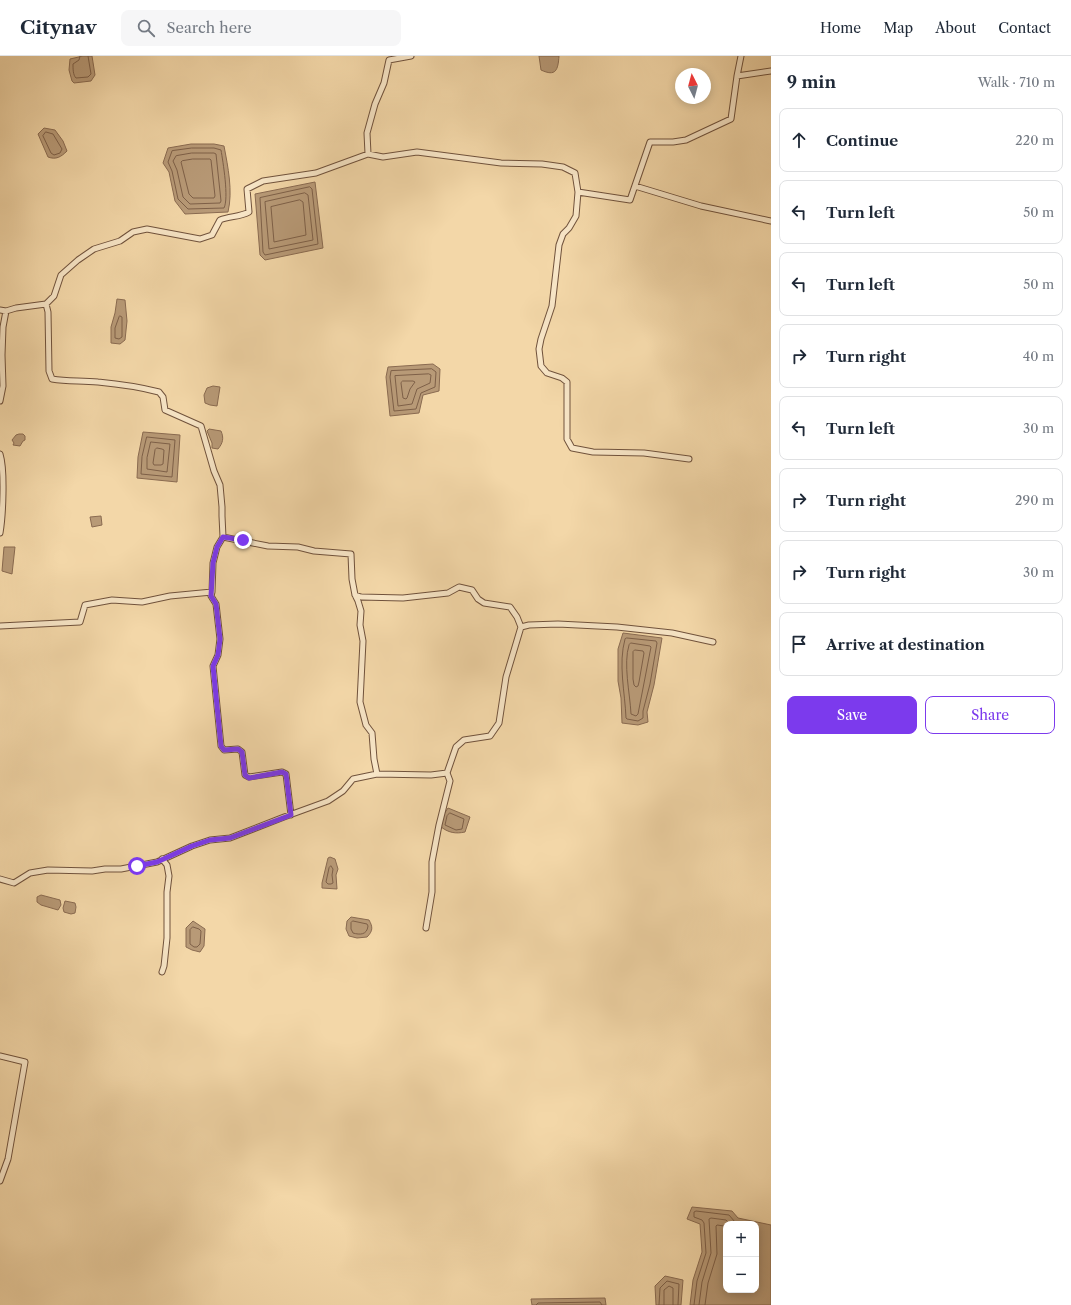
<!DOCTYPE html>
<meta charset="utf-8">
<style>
:root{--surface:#fff;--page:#f6f6f7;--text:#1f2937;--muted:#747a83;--line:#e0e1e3;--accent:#7c3aed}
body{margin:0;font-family:"Libre Caslon Text",serif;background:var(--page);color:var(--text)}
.controls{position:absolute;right:12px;bottom:12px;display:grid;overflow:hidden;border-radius:8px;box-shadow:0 2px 10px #0003}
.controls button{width:36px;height:36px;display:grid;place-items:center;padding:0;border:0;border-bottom:1px solid var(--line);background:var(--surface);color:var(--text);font:20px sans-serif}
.compass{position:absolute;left:675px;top:12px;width:36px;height:36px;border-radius:50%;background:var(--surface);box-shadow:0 2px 10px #0003;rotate:354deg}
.stop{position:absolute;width:12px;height:12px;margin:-9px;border:3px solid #7c3aed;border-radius:50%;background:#fff}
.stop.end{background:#7c3aed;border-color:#fff;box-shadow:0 1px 4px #0008}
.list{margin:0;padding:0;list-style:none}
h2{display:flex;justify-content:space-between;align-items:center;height:52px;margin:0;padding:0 16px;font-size:17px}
h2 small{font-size:13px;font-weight:400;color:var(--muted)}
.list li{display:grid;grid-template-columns:26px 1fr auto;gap:12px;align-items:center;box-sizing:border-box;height:64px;margin:0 8px 8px;padding:0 8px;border:1px solid var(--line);border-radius:8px}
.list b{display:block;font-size:15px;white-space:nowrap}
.list em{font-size:13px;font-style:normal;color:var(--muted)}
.actions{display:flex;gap:8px;padding:12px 16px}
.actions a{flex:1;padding:9px 0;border:1px solid var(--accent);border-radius:8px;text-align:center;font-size:14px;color:var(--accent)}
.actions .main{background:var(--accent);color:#fff}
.icon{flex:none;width:22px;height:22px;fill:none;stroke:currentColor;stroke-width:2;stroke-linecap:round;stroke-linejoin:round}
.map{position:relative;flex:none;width:771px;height:1249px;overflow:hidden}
header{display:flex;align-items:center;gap:24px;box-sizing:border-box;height:56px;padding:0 20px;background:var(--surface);border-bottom:1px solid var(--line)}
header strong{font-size:19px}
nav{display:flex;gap:22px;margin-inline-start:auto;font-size:14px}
.search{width:280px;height:36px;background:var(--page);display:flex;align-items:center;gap:10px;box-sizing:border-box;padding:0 14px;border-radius:8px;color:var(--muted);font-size:15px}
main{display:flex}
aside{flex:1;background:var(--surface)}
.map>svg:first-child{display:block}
.water{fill:#b89a77;stroke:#8a6b51;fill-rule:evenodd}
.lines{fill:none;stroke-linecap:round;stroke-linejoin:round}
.shore{stroke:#7e6048;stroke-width:1}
.street-casing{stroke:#70523c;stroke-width:7}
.street{stroke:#f7e5c6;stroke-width:5}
.route{stroke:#7c3aed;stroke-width:5}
</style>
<header>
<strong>Citynav</strong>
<div class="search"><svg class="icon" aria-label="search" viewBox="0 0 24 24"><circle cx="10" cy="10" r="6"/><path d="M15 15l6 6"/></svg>Search here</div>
<nav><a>Home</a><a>Map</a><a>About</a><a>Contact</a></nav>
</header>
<main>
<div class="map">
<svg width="771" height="1249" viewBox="0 0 771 1249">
<rect width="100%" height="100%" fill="#f3d7a8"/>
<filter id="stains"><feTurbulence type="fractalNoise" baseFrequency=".005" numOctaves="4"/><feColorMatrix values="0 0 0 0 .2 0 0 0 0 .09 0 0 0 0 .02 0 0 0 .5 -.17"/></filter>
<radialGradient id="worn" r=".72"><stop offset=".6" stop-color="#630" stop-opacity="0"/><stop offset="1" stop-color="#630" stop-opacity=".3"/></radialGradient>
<path class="water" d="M83,0H92L95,19L91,25L74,27L72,25L69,14L70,3Z
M539,0H559C558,14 556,21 541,14Z
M44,72L55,74L63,85L67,95C61,101 56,104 48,101L38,78Z
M191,88H214L224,90C228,111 233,135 228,156L185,158L175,145L169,116L163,107L168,92Z
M315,126L323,192L265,204L260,199L255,138Z
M117,243L125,244L127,265L125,284L120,288L111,287V271L115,257Z
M433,308L440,313L439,335L423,339L419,357L390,360L386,321L388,311Z
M213,330L220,331L217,350L210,349L205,347L204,339L207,332Z
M209,373L221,375C224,382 223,387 218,393L212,392V387L207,375Z
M143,376L180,379L177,426L137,422L138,401Z
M19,378H23L25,380V384L23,385L20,390L13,389L14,387L12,384L16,379Z
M101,460L102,469L92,471L90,461Z
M4,491H15L12,518L2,515Z
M623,577L662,582L654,629L647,656L648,666L638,669L622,667L621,642L618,625V593Z
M448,752L470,761L465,776C456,778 448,777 440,770L444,758Z
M330,801L335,803L338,813L336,819L337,833L322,832V827L328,802Z
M41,839L60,844L61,849L58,854L41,849L37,846V841Z
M65,845L75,847L76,851L75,857L71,858L64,856L63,852Z
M351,861L369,864C373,871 373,875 367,881L357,882L349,880L346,873L347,865Z
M193,865L205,873L204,890L200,896L192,894L186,891V872Z
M692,1151L732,1155L738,1162L771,1169V1249H690L693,1224L702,1196L700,1168L687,1163ZM726,1168H756V1234H726Z
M665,1220L683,1224L681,1249H656L655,1230Z
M605,1242L606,1249H532L531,1243Z"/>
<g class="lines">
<path class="shore" d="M80,0L79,4L73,8C73,13 73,19 76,22L88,21L91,18L88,0
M46,76L53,78L62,93L60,97L54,99L51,97L43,80Z
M192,92H214L221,94C223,106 229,142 224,152L188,153L178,143L172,115L168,106L172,95Z
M192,97H214L216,98L221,145L220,147L190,148L183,141L177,114L173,105L176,100Z
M193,103H210L211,104L215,140L214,142H193L189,138L181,106L182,105Z
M310,131L312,133L318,188L265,199L263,196L260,142Z
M305,137L308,139L313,184L269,193L265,146Z
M300,144L303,146L306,179L274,186L271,151Z
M120,260L122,261V281L119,283L115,282V272L119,261Z
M432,313L436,316L435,331L421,337L416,353L394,355L390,321L391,315Z
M429,318L431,319L430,327L417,333L412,348L398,350L395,320Z
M403,325H413L415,326L410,333L407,342L406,343L403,342L401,327Z
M147,381L175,384L172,421L141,418L142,401Z
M151,386L170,388L167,416L147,413V402Z
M157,392L162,393L164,394L163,408L161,409H154L153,407L155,394Z
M627,582L656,585L657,587L650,628L643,655V662L638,665L627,663L626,662C625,636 618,608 625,583Z
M631,587L650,590L651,591L638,658L636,660L631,658C630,637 623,608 629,589Z
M635,594L643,595L644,597L639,626L638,630L636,631L634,629L633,623V596Z
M450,757L464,763L462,773L456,774L445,769L447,760Z
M331,810L333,813L332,819L333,827L331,828H328L326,826L329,812Z
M353,865L367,868L368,870C367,879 360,879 353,877L351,873V867Z
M193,871L199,873L201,875L200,888L197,891H194L190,888V874Z
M536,1249L538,1247L600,1246L602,1249
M659,1249L660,1232L667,1225L679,1228L678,1249
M664,1249V1234L669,1230L673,1232V1249
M694,1249L697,1225L706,1197L704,1167L702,1164L694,1161V1156L696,1155L729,1159L735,1166L746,1168
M699,1249L702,1226L711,1197L709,1163L711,1162L726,1164L730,1168
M705,1249L708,1227L717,1198L716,1170L717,1169L724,1170L726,1172"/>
<g class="street-casing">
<path id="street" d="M741,0L737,20L771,15
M368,98L367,77L375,48L384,27L389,4L411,0
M635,130L701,150L771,165
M578,136L576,160L569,172L563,178L559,189L552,250L541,283L539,293L541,310L547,317L562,322L567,326V383L572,392L593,396L644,397L689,403
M0,254L6,255L16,252L46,248L54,240L61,219L78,204L94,193L120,185L133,176L147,173L200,183L212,179L220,164C230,160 240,161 249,156L247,133L263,125L316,117L368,98L383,101L417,96L501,107L542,108L563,111L575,117L578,136L630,144L650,86H673L686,84L731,63L737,20
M0,345L3,330L2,299L3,271L6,255
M0,398C5,414 3,459 0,477
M223,481L268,490L298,491L314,495L351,498L352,523L355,539L361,541L403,542L448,537L459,531L472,534L478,543L484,547L510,551L517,561L521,571
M212,536L211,540L216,548L220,583L218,599L213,610L221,690L224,694L238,693L242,696L245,719L249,721L282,716L286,718L291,759
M355,539L358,545L361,555L360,569L363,585L360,646L366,669L372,677L374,703L377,718
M0,570L80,566L85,549L112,544L142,546L170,540L212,536L213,507L217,491L223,481L222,460V451L220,429L214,415L201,370L165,354L163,341L159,336C140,331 119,328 98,326C82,324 68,326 52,323L49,315L48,256L46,248
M162,803L167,809L169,820L167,836V882L164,910L162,916
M0,823L14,827L30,817L48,814L92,815L105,813H121L157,806L192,790L210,784L230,782L284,761L328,745L343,735L353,723L377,718L431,719L447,717L456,691L464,684L490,680L499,667L506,621L521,571L529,569L558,568L617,571L672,577L713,586
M426,872L432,836V806L439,769L450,725L447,717
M0,1000L25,1006L8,1103L0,1125"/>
</g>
<use href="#street" class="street"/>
</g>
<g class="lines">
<path class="route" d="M137,810L157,806L192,790L210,784L230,782L291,759L286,718L282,716L249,722L245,719L242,696L238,693L224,694L221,690L213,610L218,599L220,583L216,548L211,540L212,524L213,507L217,491L223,481L243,484"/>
</g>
<rect width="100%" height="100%" filter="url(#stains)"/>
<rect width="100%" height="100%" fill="url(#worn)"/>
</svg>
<div class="controls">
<button>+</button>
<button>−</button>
</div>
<svg class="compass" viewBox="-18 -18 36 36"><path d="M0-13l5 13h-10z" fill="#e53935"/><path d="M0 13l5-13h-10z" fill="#747a83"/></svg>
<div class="stop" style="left:137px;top:810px"></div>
<div class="stop end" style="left:243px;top:484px"></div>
</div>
<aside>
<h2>9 min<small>Walk · 710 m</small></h2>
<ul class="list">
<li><svg class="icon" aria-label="ahead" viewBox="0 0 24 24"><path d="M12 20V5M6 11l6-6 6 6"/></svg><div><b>Continue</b></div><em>220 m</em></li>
<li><svg class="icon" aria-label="left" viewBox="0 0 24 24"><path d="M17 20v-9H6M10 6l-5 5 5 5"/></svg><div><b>Turn left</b></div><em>50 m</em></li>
<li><svg class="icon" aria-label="left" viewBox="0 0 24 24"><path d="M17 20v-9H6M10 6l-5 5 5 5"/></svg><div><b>Turn left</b></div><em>50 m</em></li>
<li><svg class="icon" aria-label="right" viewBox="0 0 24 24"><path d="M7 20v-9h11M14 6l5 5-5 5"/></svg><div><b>Turn right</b></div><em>40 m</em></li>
<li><svg class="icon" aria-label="left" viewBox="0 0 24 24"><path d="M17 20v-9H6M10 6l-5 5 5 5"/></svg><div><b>Turn left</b></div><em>30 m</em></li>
<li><svg class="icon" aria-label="right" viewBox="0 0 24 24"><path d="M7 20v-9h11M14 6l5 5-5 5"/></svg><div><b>Turn right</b></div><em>290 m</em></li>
<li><svg class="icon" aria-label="right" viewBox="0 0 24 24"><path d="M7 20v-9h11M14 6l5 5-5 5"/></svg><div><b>Turn right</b></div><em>30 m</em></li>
<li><svg class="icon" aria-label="arrive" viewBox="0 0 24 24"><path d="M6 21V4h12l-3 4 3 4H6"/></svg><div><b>Arrive at destination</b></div></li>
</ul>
<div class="actions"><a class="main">Save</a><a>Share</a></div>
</aside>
</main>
